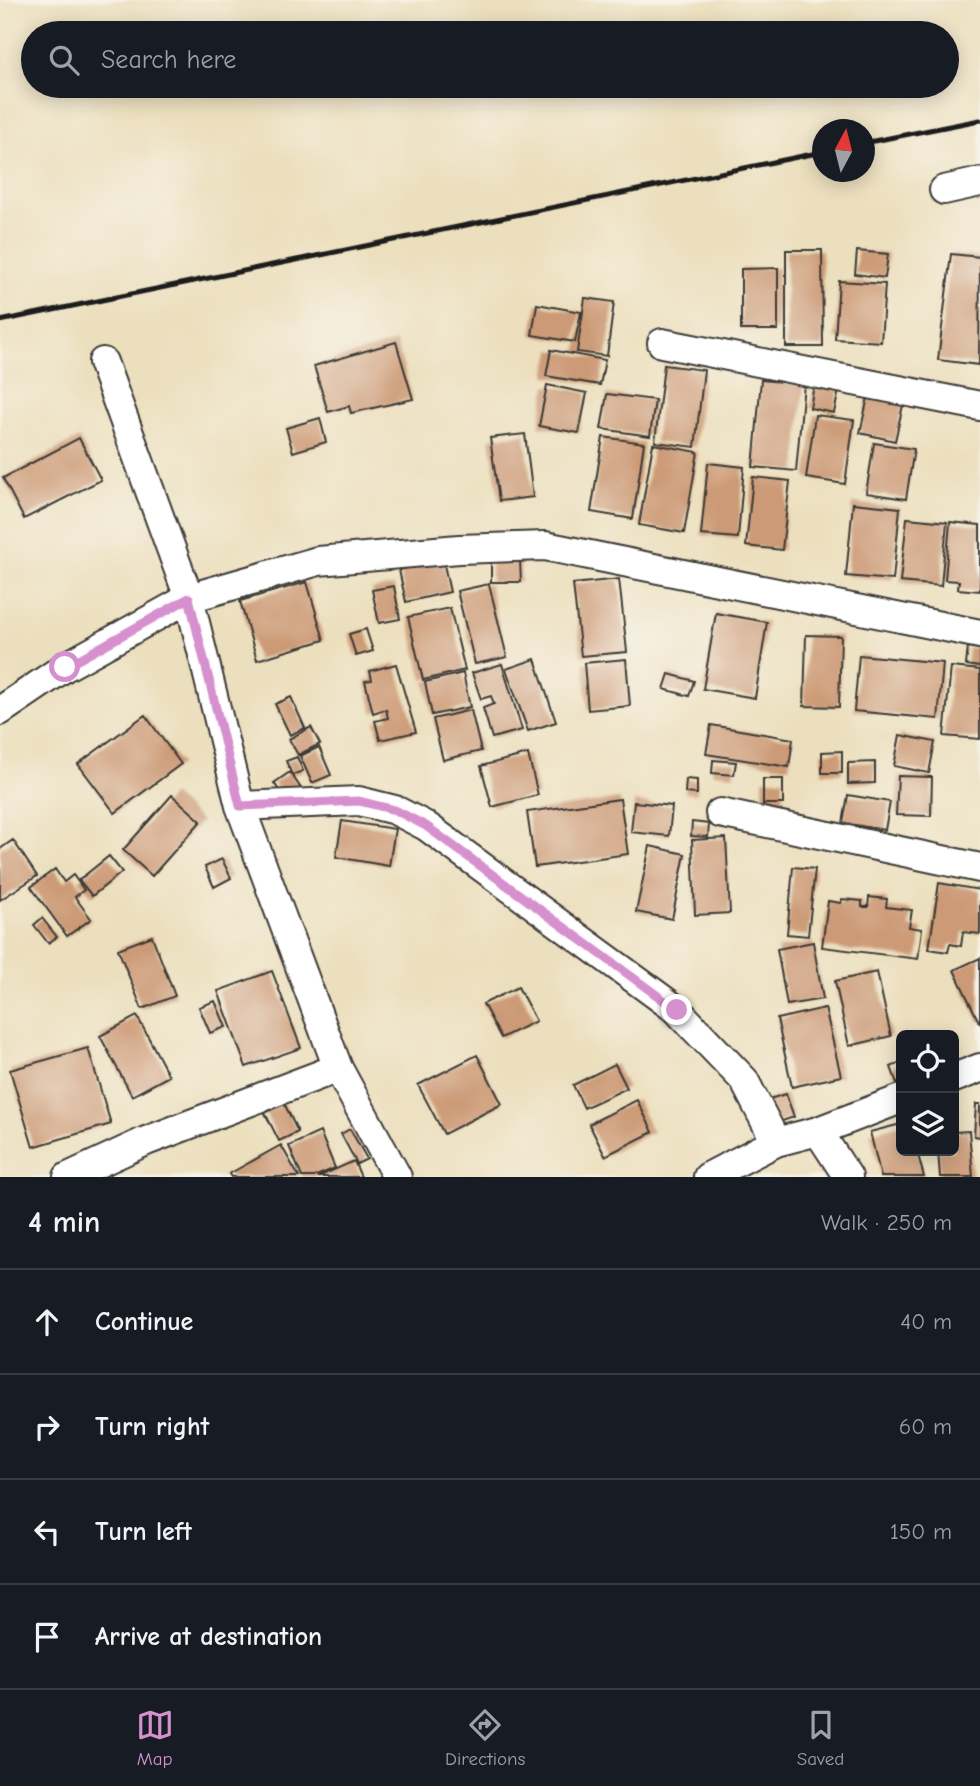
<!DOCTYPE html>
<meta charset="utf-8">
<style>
:root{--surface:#171b24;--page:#242831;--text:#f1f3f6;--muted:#9ea1a6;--line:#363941;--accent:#d690ce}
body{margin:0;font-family:"Comic Neue",sans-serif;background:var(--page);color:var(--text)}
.controls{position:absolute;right:21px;bottom:21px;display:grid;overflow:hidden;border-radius:10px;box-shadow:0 4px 18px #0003}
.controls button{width:63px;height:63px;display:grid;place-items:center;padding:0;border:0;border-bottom:2px solid var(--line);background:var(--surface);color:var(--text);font:35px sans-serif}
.compass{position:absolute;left:812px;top:119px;width:63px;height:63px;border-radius:50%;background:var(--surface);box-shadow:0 4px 18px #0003;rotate:7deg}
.stop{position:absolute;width:21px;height:21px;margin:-16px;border:5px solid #d690ce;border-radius:50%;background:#fff}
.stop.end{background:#d690ce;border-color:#fff;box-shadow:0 2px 7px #0008}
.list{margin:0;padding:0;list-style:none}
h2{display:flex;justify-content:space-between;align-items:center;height:91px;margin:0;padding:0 28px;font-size:30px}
h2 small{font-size:23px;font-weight:400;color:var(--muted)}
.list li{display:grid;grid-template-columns:46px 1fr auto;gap:21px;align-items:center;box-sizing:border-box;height:105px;padding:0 28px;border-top:2px solid var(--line)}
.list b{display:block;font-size:26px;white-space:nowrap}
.list em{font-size:23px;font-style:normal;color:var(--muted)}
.icon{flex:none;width:38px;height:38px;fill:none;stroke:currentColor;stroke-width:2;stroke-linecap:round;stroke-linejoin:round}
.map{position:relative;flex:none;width:980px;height:1177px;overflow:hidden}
.search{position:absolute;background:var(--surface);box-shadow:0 4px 18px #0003;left:21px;right:21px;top:21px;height:77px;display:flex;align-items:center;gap:18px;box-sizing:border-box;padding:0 24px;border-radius:38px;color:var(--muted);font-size:26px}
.sheet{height:511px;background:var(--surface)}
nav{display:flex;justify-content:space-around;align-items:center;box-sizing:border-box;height:98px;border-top:2px solid var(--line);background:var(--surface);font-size:19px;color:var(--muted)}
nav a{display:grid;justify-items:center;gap:4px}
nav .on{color:var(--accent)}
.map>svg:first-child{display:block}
.building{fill:#cc9a76}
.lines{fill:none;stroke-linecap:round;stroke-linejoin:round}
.minor-casing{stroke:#3b3934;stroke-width:32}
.minor{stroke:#fff;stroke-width:28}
.rail{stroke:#1c1c1c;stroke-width:5}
.route{stroke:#d690ce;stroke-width:9}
</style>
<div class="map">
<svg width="980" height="1177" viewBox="0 0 980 1177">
<rect width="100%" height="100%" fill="#f7f3e8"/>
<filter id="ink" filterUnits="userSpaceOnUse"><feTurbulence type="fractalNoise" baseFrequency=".0143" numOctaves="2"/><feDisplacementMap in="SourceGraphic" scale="14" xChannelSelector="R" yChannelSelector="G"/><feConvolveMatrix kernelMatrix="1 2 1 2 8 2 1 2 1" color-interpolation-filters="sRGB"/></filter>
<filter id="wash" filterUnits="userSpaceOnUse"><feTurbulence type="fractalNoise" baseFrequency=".00686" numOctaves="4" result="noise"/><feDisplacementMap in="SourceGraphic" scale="28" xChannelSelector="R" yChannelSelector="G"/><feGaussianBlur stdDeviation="1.57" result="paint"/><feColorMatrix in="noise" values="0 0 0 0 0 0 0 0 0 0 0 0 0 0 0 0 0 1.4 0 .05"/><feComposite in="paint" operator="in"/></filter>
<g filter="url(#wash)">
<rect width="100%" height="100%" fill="#ecdfbd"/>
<g id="blocks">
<path class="building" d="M786,250H822L823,347H786Z
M857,251L888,254L885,278L855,274Z
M951,254L980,257L979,365L938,360Z
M778,268V330H741V269Z
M839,281L885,284L881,342L835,339Z
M585,298L614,302L607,356L577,352Z
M537,304L581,312L575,342L532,335Z
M396,342L413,399L351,413L349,406L328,412L314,366Z
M551,350L605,360L600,385L546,376Z
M664,365L704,370L695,447L655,442Z
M761,380L804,384L796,471L753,467Z
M547,385L587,393L579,433L539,426Z
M814,385L839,390L834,413L810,408Z
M607,394L655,400L650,436L601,429Z
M868,397L903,405L895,441L860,433Z
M815,415L854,420L845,484L806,478Z
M320,418L326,442L293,452L286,428Z
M525,434L533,497L499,501L490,438Z
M603,437L644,443L633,519L591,512Z
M79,438L101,480L24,519L3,478Z
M874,443L914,449L906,499L866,493Z
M653,444L698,452L684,533L639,525Z
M708,463L744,467L738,538L701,535Z
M753,477L790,481L782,550L746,546Z
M853,503L900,508L893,580L846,576Z
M907,518L947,522L941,586L900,582Z
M950,522L980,525V591L958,589L959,581L945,580Z
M443,560L450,592L406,602L399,570Z
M491,560H520L521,582H491Z
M619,579L627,652L581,656L573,584Z
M307,582L324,640L257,660L240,601Z
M489,584L507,657L475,664L457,591Z
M394,586L400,619L379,623L372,590Z
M450,608L465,670L423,680L408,617Z
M716,613L767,622L755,698L703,689Z
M366,629L373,651L356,656L349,634Z
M806,635L841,636L839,707L804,706Z
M968,647L980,649V667L966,665Z
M859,655L943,663L938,719L854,711Z
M535,659L556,722L528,731L506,669Z
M626,659L630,706L588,710L584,663Z
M396,664L416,732L380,740L375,721L388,718L386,709L373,713L365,681L372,680L370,671Z
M502,664L522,730L492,738L483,708L494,704L491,696L481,699L472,673Z
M951,667L980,670V739L944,736Z
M463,673L470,707L432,715L425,682Z
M669,674L694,681L689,696L664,689Z
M291,697L305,728L290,735L275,704Z
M471,710L481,751L443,760L433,719Z
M145,715L181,764L115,813L78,764Z
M711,725L793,739L789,767L706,754Z
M311,727L320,744L298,755L289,739Z
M900,735L935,742L929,773L894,766Z
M319,747L331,775L312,783L300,756Z
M842,751V773H822V752Z
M528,754L538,795L492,807L481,766Z
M297,757L303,771L292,775L286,761Z
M713,760L736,762L734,775L712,773Z
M875,762V783L848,784V763Z
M290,772L302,790L286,800L274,783Z
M898,776L932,777L931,816L896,815Z
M686,779L697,780V794L685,793Z
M763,779H783V804H763Z
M172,795L201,821L152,876L123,850Z
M848,795L890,802L885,830L843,823Z
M620,799L628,854L535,867L527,812Z
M634,802L672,806L669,836L631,832Z
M342,821L395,829L389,866L336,857Z
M692,822L709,824L708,837L691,836Z
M726,838L730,913L695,915L692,840Z
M13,840L37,876L0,900V849Z
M650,846L685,854L672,919L636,912Z
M109,856L122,872L92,896L79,880Z
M222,859L231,878L214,887L205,867Z
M793,867L815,869L808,936L787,934Z
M55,869L64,882L73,875L84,890L75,897L91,919L67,936L31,887Z
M939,883L980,890V934L963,932L961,946L950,944L948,952L929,949Z
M869,897L887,899L886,907L912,910L909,927L922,929L918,959L822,947L828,901L841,903L842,899L862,901V907H868Z
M42,918L57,937L48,943L34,925Z
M152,936L175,996L142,1009L118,949Z
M813,942L823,999L787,1005L777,949Z
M980,958V1024L954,970Z
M272,971L301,1048L246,1067L218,991Z
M877,972L891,1036L849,1046L835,981Z
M518,987L536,1021L501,1038L483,1004Z
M215,1001L226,1027L210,1033L199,1007Z
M825,1008L841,1076L792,1087L777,1019Z
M137,1016L169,1076L132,1096L100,1036Z
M88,1048L111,1124L33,1147L10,1070Z
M477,1055L502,1104L444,1134L418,1085Z
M901,1062V1081L897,1083L891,1067Z
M615,1064L627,1088L584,1108L573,1085Z
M786,1094L794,1117L774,1124L766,1100Z
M637,1100L653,1132L605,1156L589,1124Z
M284,1103L298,1132L279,1141L265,1113Z
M976,1104H980V1137L974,1136Z
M901,1124V1151H917L924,1177H881L870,1132Z
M350,1129L367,1159L357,1164L341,1134Z
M969,1131L973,1177H940L938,1151H954V1132Z
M320,1132L335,1168L314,1177H302L289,1146Z
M281,1145L299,1177H231L229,1174Z
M354,1161L361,1177H318Z"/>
</g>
</g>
<g filter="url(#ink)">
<use href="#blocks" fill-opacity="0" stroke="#3b3934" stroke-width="2"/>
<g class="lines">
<g class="minor-casing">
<path id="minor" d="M944,190L980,182
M662,343L980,406
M103,362L189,598L240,806L338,1068
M0,711L65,667L189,598L318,561L459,549L545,546L980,634
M240,806L359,801L395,810L426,826L677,1010L744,1080L776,1142
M720,813L980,868
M954,1078L980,1068
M818,1131L848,1177
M68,1177L146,1141L338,1068L397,1177
M708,1177L776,1142L818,1131L901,1099"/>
</g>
<use href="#minor" class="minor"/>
<path class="rail" d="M864,143L980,120
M0,321L822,152"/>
</g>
</g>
<g class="lines" filter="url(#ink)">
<path class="route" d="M65,667L189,598L240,806L359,801L395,810L426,826L677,1010"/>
</g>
</svg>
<div class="controls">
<button><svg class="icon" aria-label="locate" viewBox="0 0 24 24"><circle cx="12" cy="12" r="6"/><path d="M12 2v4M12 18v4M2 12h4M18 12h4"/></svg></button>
<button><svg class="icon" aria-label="layers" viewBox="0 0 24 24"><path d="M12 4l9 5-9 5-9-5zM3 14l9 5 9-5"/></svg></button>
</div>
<svg class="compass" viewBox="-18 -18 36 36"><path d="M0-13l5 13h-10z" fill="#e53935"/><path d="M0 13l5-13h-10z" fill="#9ea1a6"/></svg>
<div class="stop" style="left:65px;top:667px"></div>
<div class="stop end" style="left:677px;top:1010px"></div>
<div class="search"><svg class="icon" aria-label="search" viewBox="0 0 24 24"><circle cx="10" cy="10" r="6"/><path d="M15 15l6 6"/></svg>Search here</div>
</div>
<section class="sheet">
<h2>4 min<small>Walk · 250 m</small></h2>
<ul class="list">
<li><svg class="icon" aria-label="ahead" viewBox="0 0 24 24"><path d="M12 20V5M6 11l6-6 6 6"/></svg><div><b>Continue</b></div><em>40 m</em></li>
<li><svg class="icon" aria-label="right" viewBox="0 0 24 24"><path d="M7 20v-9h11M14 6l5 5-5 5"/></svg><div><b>Turn right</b></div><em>60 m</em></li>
<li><svg class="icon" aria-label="left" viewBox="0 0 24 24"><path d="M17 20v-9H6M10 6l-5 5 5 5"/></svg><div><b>Turn left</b></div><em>150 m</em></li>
<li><svg class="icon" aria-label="arrive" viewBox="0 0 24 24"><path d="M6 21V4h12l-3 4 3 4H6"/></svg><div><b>Arrive at destination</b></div></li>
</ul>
</section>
<nav>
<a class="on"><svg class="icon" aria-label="map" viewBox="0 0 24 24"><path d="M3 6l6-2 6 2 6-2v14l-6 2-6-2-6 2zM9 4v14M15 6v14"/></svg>Map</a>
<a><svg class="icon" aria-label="directions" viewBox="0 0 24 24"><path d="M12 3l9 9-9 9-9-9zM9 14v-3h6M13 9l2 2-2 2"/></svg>Directions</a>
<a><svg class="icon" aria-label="saved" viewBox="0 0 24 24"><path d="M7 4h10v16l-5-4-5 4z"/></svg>Saved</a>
</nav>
